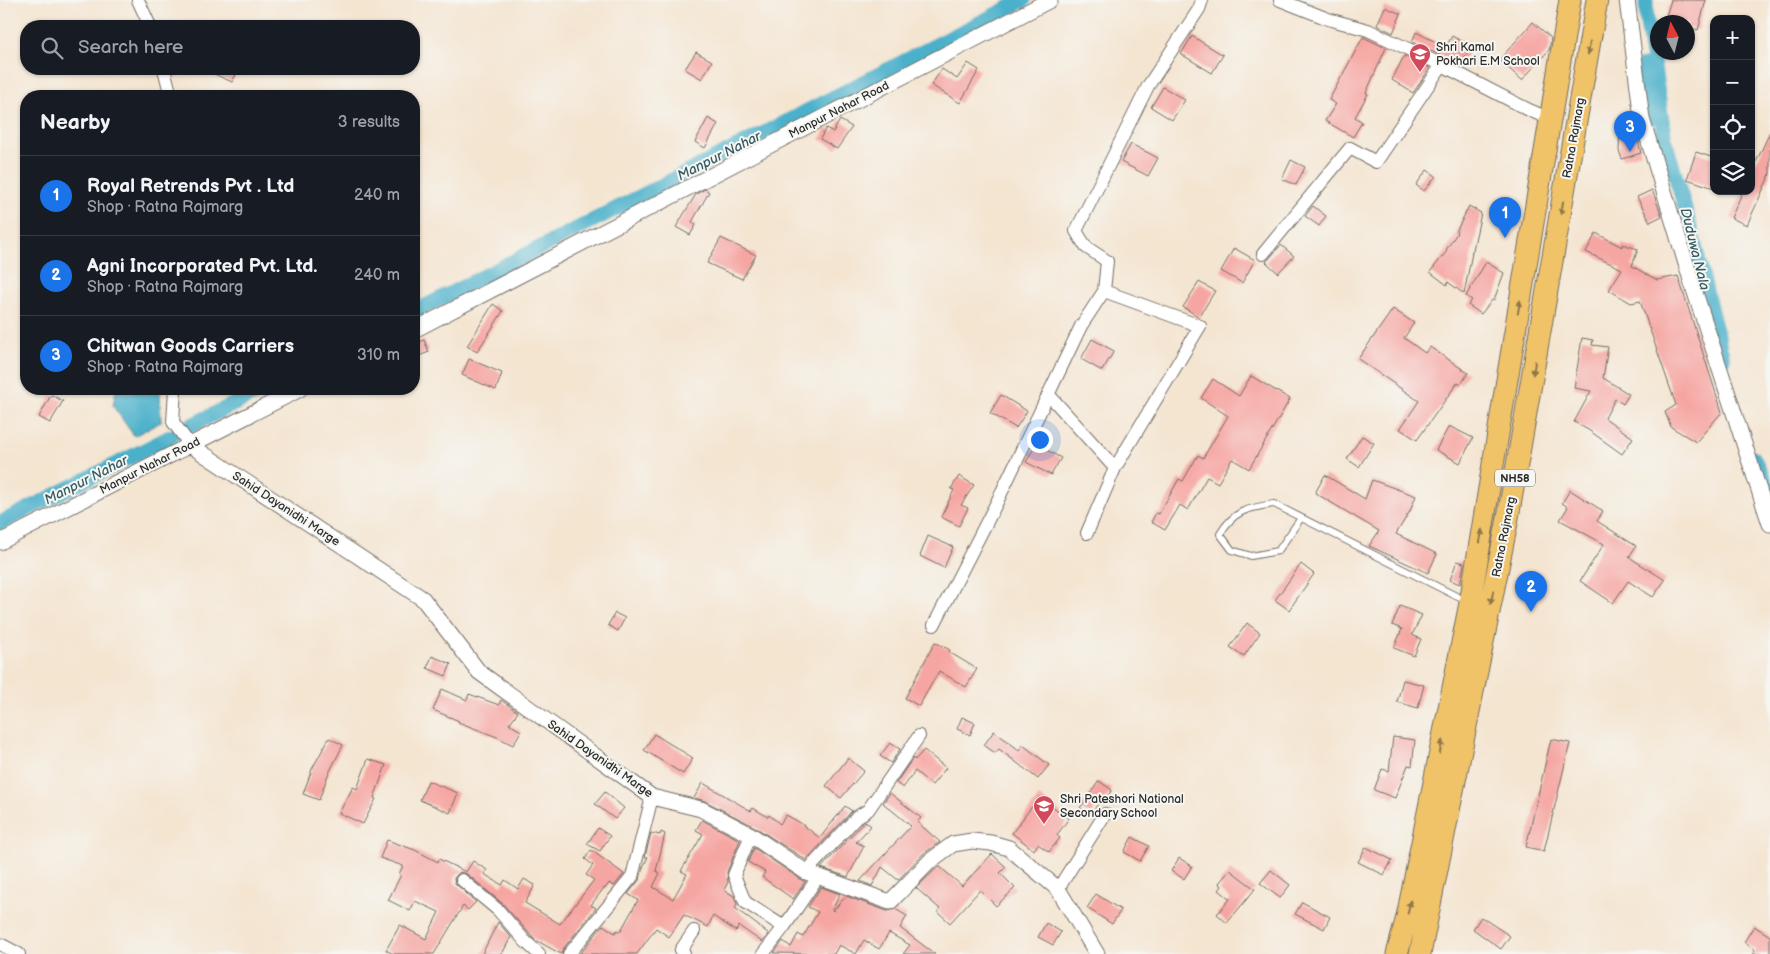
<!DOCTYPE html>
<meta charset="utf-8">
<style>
:root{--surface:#171b24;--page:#20242c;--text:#f1f3f6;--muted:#9ea1a6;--line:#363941;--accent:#1a73e8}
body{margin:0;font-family:"Balsamiq Sans",sans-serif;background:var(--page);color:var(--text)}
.controls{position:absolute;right:15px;top:15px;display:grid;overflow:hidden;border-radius:10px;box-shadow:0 1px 4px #0004}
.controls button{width:45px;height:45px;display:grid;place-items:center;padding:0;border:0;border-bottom:1px solid var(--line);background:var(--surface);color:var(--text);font:25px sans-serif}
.compass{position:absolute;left:1650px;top:15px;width:45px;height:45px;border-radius:50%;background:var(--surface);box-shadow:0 1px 4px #0004;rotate:353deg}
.you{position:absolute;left:1039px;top:439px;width:18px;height:18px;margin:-12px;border:4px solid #fff;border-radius:50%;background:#1a73e8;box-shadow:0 0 0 8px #1a73e833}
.badge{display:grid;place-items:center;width:32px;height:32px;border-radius:50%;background:var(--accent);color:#fff;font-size:16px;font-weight:700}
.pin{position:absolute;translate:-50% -41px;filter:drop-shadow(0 1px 2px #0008)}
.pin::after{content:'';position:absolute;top:26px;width:18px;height:15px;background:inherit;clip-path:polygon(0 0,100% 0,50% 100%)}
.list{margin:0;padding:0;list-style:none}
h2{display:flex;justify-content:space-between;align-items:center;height:65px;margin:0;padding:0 20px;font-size:21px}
h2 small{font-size:16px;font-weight:400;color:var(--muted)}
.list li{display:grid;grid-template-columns:32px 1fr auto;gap:15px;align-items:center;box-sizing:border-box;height:80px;padding:0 20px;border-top:1px solid var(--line)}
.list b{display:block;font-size:19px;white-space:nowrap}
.list p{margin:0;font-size:16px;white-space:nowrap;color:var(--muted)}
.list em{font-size:16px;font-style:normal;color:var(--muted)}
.icon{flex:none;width:28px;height:28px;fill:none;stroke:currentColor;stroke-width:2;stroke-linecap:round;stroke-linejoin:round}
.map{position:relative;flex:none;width:1770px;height:954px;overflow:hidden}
.search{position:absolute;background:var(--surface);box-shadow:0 1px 4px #0004;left:20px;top:20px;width:400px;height:55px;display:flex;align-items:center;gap:12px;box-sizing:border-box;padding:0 18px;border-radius:20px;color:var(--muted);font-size:19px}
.panel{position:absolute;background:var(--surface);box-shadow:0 1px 4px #0004;left:20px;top:90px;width:400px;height:305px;border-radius:20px}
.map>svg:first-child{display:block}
.water{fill:#4bb1ca;stroke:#3b6e7a}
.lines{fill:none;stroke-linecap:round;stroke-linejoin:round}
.canal{stroke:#4bb1ca;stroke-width:15}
.building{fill:#f6a6a2}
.service-casing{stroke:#716c65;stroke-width:8}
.minor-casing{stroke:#716c65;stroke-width:14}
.tertiary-casing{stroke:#716c65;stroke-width:17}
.trunk-casing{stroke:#716c65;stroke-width:23}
.service{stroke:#fff;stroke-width:6}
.minor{stroke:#fff;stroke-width:12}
.tertiary{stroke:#fff;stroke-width:15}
.trunk{stroke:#f0c369;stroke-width:21}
.oneway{fill:#8e774a}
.labels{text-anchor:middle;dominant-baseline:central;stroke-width:4;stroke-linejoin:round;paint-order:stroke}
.shield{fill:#f6f6f2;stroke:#686867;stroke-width:1}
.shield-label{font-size:11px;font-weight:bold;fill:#2b2b2b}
.poi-label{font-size:12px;fill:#2b2b2b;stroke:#f6f6f2;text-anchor:start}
.street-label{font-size:12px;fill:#2b2b2b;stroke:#f6f6f2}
.water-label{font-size:14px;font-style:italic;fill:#365a63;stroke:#f6f6f2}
</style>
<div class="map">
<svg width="1770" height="954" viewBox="0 0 1770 954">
<rect width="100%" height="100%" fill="#f6f6f2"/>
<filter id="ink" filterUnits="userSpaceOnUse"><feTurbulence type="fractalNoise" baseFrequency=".02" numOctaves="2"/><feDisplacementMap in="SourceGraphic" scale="10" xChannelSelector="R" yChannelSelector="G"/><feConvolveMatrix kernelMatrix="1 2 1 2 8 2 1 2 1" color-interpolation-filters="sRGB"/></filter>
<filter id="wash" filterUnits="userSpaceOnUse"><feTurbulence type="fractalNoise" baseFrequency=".0096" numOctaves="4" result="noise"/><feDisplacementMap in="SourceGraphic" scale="20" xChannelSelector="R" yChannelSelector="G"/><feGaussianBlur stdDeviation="1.12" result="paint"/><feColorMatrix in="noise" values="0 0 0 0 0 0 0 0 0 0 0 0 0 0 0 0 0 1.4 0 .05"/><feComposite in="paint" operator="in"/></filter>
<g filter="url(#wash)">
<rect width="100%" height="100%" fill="#f4e5d1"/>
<path class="water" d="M116,389H160L161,422L134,436L113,406Z"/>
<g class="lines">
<path class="canal" d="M1646,0L1647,22L1665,140L1689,222L1723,359
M1643,66L1648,103L1647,123
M414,312L1024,0
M190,426L264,389
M1753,457L1770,491
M0,523L172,436"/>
</g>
<g id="blocks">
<path class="building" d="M1671,0H1706L1698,30L1688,27V22H1664Z
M1385,7L1401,14L1393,33L1377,25Z
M1533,22L1551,38L1549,50L1522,80L1499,60Z
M1416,32L1446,47L1452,36L1471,46L1461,65L1412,42Z
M1192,36L1223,55L1212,73L1181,54Z
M1363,37L1386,48L1366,93L1368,94L1355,117L1362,122L1353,137L1325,121L1336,104L1329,100Z
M696,52L712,61L702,79L685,69Z
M1404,56L1430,68L1413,93L1392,80Z
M968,63L979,70L960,103L931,85L942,69L957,79Z
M203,69H239L232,82Z
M1163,87L1185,100L1172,120L1151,107Z
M708,118L718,124L705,148L695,142Z
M840,120L852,127L837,149L820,139L826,128L833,132Z
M1620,123H1634L1641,153L1622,159L1619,151Z
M1770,132V174L1747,225L1731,218L1743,191H1751V173Z
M1131,144L1158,158L1148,176L1121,162Z
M1696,152L1714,158V188L1687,179Z
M1291,160L1305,167L1296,185L1282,179Z
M1427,170L1436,176L1424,191L1416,185Z
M705,189L709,192L692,222L696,225L690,235L676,227L696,194Z
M1652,190L1662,216L1650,222L1637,197Z
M1313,206L1326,216L1319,226L1305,216Z
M1469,206L1481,213L1473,250L1471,252L1472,253L1464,294L1448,282L1447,285L1430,272L1447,251L1446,250L1457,233L1456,232Z
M1596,233L1622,247V244L1638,249L1632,266L1657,280L1678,276L1722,412L1696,442L1671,427L1665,412L1676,405L1640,301L1631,303L1609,290L1622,269L1586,252Z
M721,238L756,255L742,279L707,263Z
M1281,245L1294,256L1278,273L1266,262Z
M1234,248L1255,260L1242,283L1221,271Z
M1486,262L1504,273L1494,300L1493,299L1481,314L1468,305L1472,300L1466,296Z
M1199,282L1215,291L1199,317L1183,307Z
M493,304L503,311L477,352L467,346Z
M1393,309L1414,323L1404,338L1425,353L1430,347L1468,373L1461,384L1458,382L1417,440L1400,429L1419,401L1358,359Z
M1582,338L1593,340L1592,345L1608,347L1603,378L1629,394L1623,404L1615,399L1605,418L1633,438L1622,454L1590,431L1574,422L1591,391L1574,388Z
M1092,339L1114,351L1102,371L1081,359Z
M424,340L429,352L414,358V344Z
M469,359L502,373L496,390L462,375Z
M1251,376L1290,399L1249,469L1232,459L1218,483L1207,477L1188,510L1180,505L1165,530L1151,522L1156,513L1159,514L1179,479L1183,481L1198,455L1203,458L1228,416L1201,398L1213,379L1239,396Z
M51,395L63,401L50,423L39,417Z
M1001,395L1027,411L1016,428L990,413Z
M1449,426L1473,438L1460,463L1436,450Z
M1362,436L1374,443L1359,467L1347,459Z
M1036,444L1061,458L1051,475L1026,462Z
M1325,475L1365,499L1372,480L1416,496L1410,511L1396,534L1437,554L1428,573L1369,546L1379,531L1315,493Z
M959,476L974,485L961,505L968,508L959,526L941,517L954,490L951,489Z
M1570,490L1603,511L1597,521L1636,546L1629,557L1665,580L1653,597L1628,581L1613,603L1580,581L1604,544L1560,520L1568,507L1562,503Z
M928,536L953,547L944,568L920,556Z
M1457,561L1464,563L1460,584L1450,580Z
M1301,564L1314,574L1289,610L1275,600Z
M1400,606L1422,615L1412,635L1421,639L1414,656L1394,648L1402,629L1392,625Z
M615,613L625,618L618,631L608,625Z
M1247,623L1260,633L1244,656L1230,647Z
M935,642L950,650L949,652L977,669L966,687L939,671L919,706L905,698Z
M432,656L451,664L446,676L427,668Z
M1403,680L1424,685L1418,708L1397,702Z
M442,689L467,700L469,694L499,705L501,700L518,712L509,724L521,731L513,745L497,737L458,722L459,721L433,710Z
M962,717L975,723L970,735L957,729Z
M994,731L1019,750L1023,745L1049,765L1038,779L999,749L995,753L984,745Z
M654,734L693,758L683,774L644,750Z
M1393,737L1415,740L1412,766L1408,765L1395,798L1374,790L1382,769L1389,771Z
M329,738L343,745L328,775L319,800L303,794L312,769Z
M1551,739L1570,743L1544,851L1526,847Z
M890,743L900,749L891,763L880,756Z
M924,750L946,768L932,785L915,771L903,788L896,783L913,758L915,760Z
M848,758L864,771L841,798L826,786Z
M368,759L386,765L374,798L376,799L363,824L339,813L353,787L357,789Z
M428,781L458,793L450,813L420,800Z
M1099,781L1112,790L1102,804L1099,802L1091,815L1080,808Z
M703,783L751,811L753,808L768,817L769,815L780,824L786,815L799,822L820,838L845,806L852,811L806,860L755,827L705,801L694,798Z
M605,792L624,808L615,819L595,804Z
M890,793L921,818L917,822L940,842L923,854L898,880L882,867L872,886L860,881L911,826L883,803Z
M1039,797L1069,818L1057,835L1060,838L1049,852L1038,844L1034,850L1012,833Z
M702,820L740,840L727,872L728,882L724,890L734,896L737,904L735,908L769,934L762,942L739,926L736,931L713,916L708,927L684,915L669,937L656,928L637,954H580L603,925L615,933L617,930L620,932L638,900L628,894L640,879L643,867L648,857H645L651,833L660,835L661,832L665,834L656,871L660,873L653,887L673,899L687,874L681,871L703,834L696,830Z
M865,821L871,826L856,842L864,846L848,877L821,868Z
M598,828L610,836L600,851L587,844Z
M1132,837L1149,846L1140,861L1124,852Z
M387,840L415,850L438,862L439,859L466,872L473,861L487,870L484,874L502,885L505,880L518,889L524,879L535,885L525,903L560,924L594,880L586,875L593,865L585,859L591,850L624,874L614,886L609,883L605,889L604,888L591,905L596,908L563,949L561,954L534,939L503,904L467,874L460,872L454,878L455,883L476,902L468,910L463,906L434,954H393L386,950L400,925L426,939L439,912L415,901L410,911L388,900L401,875L399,874L403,866L380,858Z
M1366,847L1392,860L1384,875L1358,862Z
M754,848L805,882L793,899L762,877L765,872L748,862Z
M992,854L1006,867L1000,873L1015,888L996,906L980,890L950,923L938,912L940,909L916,888L939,866L962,886Z
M1179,858L1192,866L1184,879L1171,871Z
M1230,870L1255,889L1227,923L1217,914L1230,899L1219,890L1222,886L1219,883Z
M1271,870L1290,885L1280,898L1260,883Z
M821,887L840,894L832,910L833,911L846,896L887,911L895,909L907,916L900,928L935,954H903L910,945L889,933L879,949L864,940L856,954L839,945L834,954L774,953L783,941L791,947L798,934L803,937L818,912L808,907Z
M1096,894L1121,910L1112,924L1087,908Z
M1302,902L1330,917L1324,929L1295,914Z
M1481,917L1510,936L1501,949L1473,929Z
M498,922L511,937L502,954H482Z
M1046,923L1061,932L1053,945L1038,937Z
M1754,926L1770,936V954H1753L1755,950L1744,942Z"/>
</g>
</g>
<g filter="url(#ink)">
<use href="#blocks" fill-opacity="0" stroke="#716c65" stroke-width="1"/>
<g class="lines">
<g class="service-casing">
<path id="service" d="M1301,518L1278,551L1251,556L1232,550L1220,534C1234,510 1248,508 1274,504L1466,601"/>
</g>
<g class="minor-casing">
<path id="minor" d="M138,0L150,26
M1280,0L1328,19L1368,30L1442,65L1529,110L1550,119
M164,69L171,96
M1263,254L1350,148L1376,162L1442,65
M1104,291L1200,326L1115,468
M175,389L173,422L190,445
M1049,395L1115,468L1087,533
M934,625L996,504L1081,326L1104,291L1107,261L1086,247L1076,231L1148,86L1199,9L1202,0
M751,835L734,875L745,902L784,927L763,954
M806,872L857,817L868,810L919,736
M462,880L498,910L525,941L539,954
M1058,889L1105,814
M784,927L818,877
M0,944L19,954
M569,954L632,877L652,797
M684,954L681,950L694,931"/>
</g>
<g class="tertiary-casing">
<path id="tertiary" d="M1627,0L1642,119L1691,280L1770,524
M414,330L1050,0
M190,445L423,599L479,672L652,797L701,809L751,835L806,872L890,902L930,861L953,844L972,841L991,843L1009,848L1058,889L1097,954
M0,542L300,389"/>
</g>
<g class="trunk-casing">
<path id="trunk" d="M1397,954L1407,917L1470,603L1570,0
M1420,954L1507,523L1597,0"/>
</g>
<use href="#service" class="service"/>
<use href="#minor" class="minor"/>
<use href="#tertiary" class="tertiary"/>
<use href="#trunk" class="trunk"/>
</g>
<defs><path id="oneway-solid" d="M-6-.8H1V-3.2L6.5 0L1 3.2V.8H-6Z" transform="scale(1.25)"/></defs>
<g class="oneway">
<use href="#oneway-solid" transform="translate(1589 48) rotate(99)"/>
<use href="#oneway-solid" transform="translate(1562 208) rotate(100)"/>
<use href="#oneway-solid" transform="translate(1519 307) rotate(-80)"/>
<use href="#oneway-solid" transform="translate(1534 368) rotate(100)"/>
<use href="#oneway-solid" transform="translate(1481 536) rotate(-81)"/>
<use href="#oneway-solid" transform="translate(1492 597) rotate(101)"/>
<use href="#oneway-solid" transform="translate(1441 747) rotate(-79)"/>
<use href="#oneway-solid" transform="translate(1409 907) rotate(-79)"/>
</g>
</g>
<defs>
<g id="school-pin" transform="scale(1.125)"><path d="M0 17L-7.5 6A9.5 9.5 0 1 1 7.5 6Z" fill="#d1495b" stroke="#f6f6f2"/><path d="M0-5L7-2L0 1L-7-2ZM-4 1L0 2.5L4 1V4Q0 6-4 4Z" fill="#fff"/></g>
</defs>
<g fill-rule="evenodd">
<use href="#school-pin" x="1420" y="54"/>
<use href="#school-pin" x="1044" y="806"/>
</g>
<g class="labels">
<rect class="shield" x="1495" y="469.5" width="40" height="17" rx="4"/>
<g class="shield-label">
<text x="1515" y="478">NH58</text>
</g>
<g class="poi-label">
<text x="1436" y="47">Shri Kamal<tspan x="1436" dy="14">Pokhari E.M School</tspan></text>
<text x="1060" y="799">Shri Pateshori National<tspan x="1060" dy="14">Secondary School</tspan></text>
</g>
<g class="street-label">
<text transform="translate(839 110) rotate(-27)">Manpur Nahar Road</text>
<text transform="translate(1574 138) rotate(-80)">Ratna Rajmarg</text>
<text transform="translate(150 466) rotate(-27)">Manpur Nahar Road</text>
<text transform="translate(286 509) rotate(33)">Sahid Dayanidhi Marge</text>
<text transform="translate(1504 537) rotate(-79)">Ratna Rajmarg</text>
<text transform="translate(600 759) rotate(35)">Sahid Dayanidhi Marge</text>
</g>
<g class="water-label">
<text transform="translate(719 156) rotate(-27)">Manpur Nahar</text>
<text transform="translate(1695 249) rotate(76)">Duduwa Nala</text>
<text transform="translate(86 480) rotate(-27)">Manpur Nahar</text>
</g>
</g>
</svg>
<div class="controls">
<button>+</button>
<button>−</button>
<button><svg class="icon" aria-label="locate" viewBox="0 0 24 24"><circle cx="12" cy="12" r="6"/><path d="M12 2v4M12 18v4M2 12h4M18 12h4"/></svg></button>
<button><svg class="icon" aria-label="layers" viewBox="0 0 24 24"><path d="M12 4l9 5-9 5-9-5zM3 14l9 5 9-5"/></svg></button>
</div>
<svg class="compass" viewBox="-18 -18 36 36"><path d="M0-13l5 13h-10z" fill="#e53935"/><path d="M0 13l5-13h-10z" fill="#9ea1a6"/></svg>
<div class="you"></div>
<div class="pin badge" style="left:1505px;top:238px">1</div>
<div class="pin badge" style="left:1531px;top:612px">2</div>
<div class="pin badge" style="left:1630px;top:152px">3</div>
<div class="search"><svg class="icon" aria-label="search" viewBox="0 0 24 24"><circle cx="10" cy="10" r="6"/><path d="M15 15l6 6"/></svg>Search here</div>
<section class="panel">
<h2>Nearby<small>3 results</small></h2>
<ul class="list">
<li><span class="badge">1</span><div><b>Royal Retrends Pvt . Ltd</b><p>Shop · Ratna Rajmarg</p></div><em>240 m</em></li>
<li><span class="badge">2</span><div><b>Agni Incorporated Pvt. Ltd.</b><p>Shop · Ratna Rajmarg</p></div><em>240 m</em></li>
<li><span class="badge">3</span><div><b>Chitwan Goods Carriers</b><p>Shop · Ratna Rajmarg</p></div><em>310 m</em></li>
</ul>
</section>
</div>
